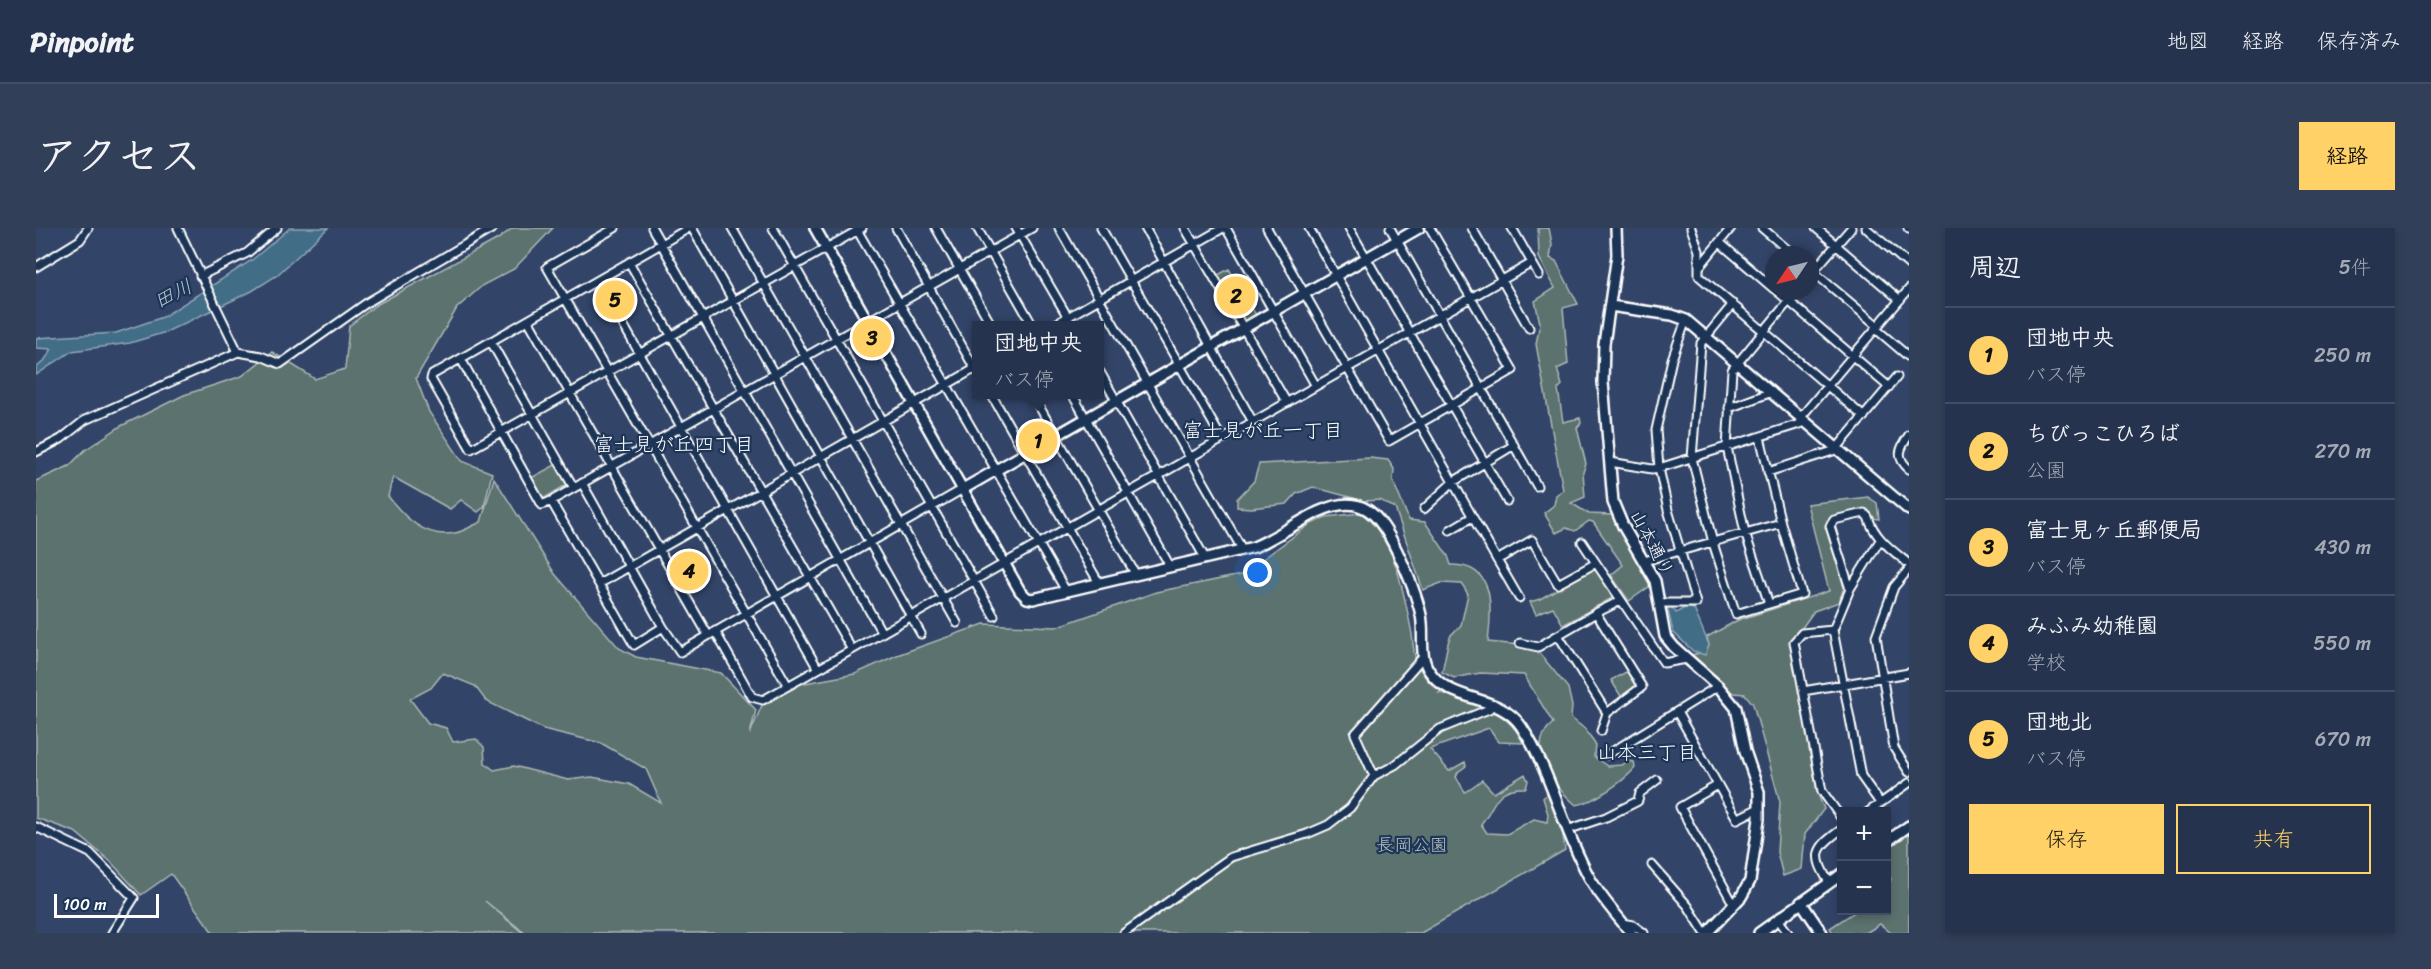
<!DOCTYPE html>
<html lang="ja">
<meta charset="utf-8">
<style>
:root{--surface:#26334e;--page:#323f58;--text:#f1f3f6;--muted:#a4aab6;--line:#424e66;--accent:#ffd166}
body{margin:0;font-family:Sriracha,"Klee One",sans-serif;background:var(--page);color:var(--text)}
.controls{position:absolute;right:18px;bottom:18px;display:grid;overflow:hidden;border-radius:0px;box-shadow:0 3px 9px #0003}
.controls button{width:54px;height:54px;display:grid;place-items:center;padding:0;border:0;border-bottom:2px solid var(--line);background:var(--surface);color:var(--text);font:30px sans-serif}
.compass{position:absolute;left:1729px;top:18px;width:54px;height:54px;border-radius:50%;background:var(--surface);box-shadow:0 3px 9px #0003;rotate:235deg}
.scale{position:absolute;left:18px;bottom:15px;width:105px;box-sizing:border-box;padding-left:6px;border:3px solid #fff;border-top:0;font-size:16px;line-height:21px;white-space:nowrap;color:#fff;-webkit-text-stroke:4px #1d3557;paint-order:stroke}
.you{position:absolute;left:1222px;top:345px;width:21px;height:21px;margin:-15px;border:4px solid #fff;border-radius:50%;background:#1a73e8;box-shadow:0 0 0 9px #1a73e833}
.badge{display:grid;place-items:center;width:39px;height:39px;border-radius:50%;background:var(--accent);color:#111;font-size:20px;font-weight:700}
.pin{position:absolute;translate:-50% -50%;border:3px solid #fff;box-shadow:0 2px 6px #0006}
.popup{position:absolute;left:936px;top:93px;width:132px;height:78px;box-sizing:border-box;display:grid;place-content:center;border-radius:0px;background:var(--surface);filter:drop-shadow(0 2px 4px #0005);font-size:20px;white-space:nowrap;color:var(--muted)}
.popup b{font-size:22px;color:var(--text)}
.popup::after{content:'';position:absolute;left:50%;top:100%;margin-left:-12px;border:12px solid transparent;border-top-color:var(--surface)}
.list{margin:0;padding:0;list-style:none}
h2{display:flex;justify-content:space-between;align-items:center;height:78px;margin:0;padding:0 24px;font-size:26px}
h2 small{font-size:20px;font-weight:400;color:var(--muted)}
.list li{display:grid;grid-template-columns:39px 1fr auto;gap:18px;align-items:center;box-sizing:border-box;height:96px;padding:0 24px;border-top:2px solid var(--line)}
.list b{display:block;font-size:22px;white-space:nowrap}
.list p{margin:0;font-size:20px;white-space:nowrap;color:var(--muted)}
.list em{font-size:20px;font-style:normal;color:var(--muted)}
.actions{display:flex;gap:12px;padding:18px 24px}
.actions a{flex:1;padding:14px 0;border:2px solid var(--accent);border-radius:0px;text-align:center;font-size:21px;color:var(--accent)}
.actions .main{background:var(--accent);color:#111}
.map{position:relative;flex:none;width:1873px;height:705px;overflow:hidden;border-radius:0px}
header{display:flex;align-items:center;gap:36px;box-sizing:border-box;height:84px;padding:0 30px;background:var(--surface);border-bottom:2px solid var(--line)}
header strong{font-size:28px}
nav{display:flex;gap:33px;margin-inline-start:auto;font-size:21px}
.intro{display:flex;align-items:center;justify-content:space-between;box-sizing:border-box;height:144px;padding:0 36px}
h1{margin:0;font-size:42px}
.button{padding:15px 27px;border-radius:0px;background:var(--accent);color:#111;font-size:21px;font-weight:700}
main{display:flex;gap:36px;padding:0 36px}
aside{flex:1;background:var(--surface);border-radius:0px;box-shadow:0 3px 9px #0003}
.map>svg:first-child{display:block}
.green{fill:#5c726e;stroke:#aeb8b6;stroke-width:1.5;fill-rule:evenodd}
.water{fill:#426d87;stroke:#8ea7b7;stroke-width:1.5}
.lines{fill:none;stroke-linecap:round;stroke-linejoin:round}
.street-casing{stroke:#fff;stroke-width:11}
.secondary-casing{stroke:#fff;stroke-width:14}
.street{stroke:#1d3557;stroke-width:7}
.secondary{stroke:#1d3557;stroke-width:9}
.labels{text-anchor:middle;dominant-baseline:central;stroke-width:4.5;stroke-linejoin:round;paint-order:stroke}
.street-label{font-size:18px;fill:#fff;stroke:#1d3557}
.park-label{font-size:18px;fill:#b6c0be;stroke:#1d3557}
.water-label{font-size:20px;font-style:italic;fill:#b3c5cf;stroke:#1d3557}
.neighbourhood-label{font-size:20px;fill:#fff;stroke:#1d3557}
</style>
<header>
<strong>Pinpoint</strong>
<nav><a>地図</a><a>経路</a><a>保存済み</a></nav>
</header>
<div class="intro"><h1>アクセス</h1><a class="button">経路</a></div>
<main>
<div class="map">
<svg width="1873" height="705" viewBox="0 0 1873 705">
<rect width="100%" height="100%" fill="#324468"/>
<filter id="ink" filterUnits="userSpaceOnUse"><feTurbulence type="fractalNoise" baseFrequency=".0167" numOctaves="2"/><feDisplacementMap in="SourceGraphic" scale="12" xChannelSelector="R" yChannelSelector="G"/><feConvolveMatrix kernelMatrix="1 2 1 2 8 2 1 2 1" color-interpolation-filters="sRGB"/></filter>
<g filter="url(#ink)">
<path class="green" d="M477,0H517L478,41L447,57L421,80L380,150L393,184L426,233L456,245L448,279L442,284L425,272L414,281L357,249L352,268C368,289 389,311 419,305C427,304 437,297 445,294L458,250L519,346L583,420L600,429L685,445L720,482L714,506L728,472L758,457L819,446L861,427L948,396L1020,399L1120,364L1205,347L1273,297L1290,289L1325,285C1360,310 1368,367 1376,406C1377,415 1378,431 1382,438C1388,448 1394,457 1406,463L1403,465C1434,467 1475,485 1487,515L1463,514L1453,500L1394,521L1413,543L1429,534L1430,538L1422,544L1420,549L1429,564L1446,552L1458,565L1489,546L1492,553L1490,560C1458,559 1461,576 1445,596L1451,605L1471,606L1498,591L1511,594L1512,586L1507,570L1511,566L1526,600L1529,622L1385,705H489L449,673L487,705H177L135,646L105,667L75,634L39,604L0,590V253L33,238L49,222L85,198L148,167L206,148L236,124L279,151L309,141L313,98L340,77L462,11ZM407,445L439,458L450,473L507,501L565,515L610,541L625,575L593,556L556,549L532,552L478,538L458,542L449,535L448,519L440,511L417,514L410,500L392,495L374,471L395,460Z
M1502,0H1513L1516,16L1514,30L1520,33L1542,76L1527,80L1532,136L1521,141L1526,157L1522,161L1527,194L1544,190L1545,195L1541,200L1550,236L1547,244L1549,269L1535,275L1553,286L1576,287L1617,356L1593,373L1575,347L1587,337L1557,294L1553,293L1539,303L1530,300L1520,305L1508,285L1518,277L1520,267L1527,262L1500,116L1504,95L1499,73L1519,60L1503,29Z
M1193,41L1220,87L1209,93L1180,48Z
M1334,230L1352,232L1358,241L1357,253L1373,292L1389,294L1412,328L1415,337C1460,336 1456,381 1452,414L1495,418L1505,427L1532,460L1536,478L1535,490L1549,501L1559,515L1558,529L1571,538L1586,537L1593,533L1598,534L1599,540C1588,553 1557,575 1540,577C1519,560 1488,518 1517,495L1488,447L1444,445L1418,450L1406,444L1412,415L1415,407L1425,397L1432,366L1426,356L1405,355L1387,362L1359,280L1344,272L1328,273L1277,259L1260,266L1251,276L1215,280L1201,279V271L1218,253L1223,236Z
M521,236L532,256L507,271L495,250Z
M1832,269L1841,275L1843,291L1838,290L1831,281L1791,292L1790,300L1808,359L1803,374L1778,383L1755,415L1781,564L1788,581L1769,606L1766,641L1747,648L1741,624L1744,574L1717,476L1709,466L1697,465L1655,427L1664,425L1673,417L1671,409L1702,392L1793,363L1771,276Z
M1556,341L1560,342L1577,365L1576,370L1527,397L1517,379L1500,386L1494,374L1504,371Z
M1592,443L1599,455L1597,460L1586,470L1575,452Z
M1873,604V705H1855L1844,696L1830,705H1797L1794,700L1820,683L1850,682L1851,662L1855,651L1851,644V620Z"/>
<path class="water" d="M254,0H292L240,48L216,63L130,104L94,115L36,123L0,147V140L8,133L16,121L0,120V110L80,105L127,89L216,32Z
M1631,378H1635L1640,385L1650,379L1658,381L1673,417L1669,427L1657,423L1637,404Z"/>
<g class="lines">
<g class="street-casing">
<path id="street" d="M142,0L202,124L225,128L244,136L332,74L457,0
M579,0L511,39L752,458
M616,0L846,405L1496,35
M653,0L396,147L395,151L435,221L826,0
M656,0L885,406
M696,0L921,395
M737,0L958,388
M820,0L1030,363
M860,0L940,143
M900,0L956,98
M941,0L997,98
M980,0L1037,98
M1023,0L1206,321
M1065,0L1186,211
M1109,0L1217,194
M1149,0L1251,175
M1190,0L1280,158
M1231,0L1353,213L1477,142L1394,0
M1273,0L1461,332L1496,312L1522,356L1560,335L1628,435L1651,431
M1313,0L1471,273
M1354,0L1501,258
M1436,0L1493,100
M1476,0L1503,47
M1655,0L1663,23V48L1828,189
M1726,0L1758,27
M1780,0L1864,72
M1830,0L1873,37
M1872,0L1873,1
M1683,14L1738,61
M593,34L816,422
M1664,38L1695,0
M0,39L44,12L52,0
M1774,41L1842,98
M1774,47L1815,0
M164,48L211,25L241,0
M562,52L782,441
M1741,63L1853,159
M1697,76L1665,115L1656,230L1677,315L1700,386L1766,366L1745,295L1724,209
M492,92L672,407
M1016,98L1187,0
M1840,101L1873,129
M455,114L538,260
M425,131L506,277L515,273
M1064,144L1169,330
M955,166L1063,355
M996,166L1100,347
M1036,166L1134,338
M1693,180L1736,164
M1765,189L1873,61
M1873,207C1864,220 1859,229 1873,241
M1801,220L1861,149
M0,224L25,211L49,192L202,124
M1574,234L1616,241L1623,240L1770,194
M1732,244L1803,221
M546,255L627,399L644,424L927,261
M1388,281L1417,254L1478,217
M1414,302L1436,289
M1844,312L1814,361L1797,402L1825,548L1844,575
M1546,314L1560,335
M1461,332L1483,370
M1608,333L1745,295
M1873,341L1858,359L1840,408L1858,520L1873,544
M563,356L940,140
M1814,361L1794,298L1798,292L1828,285L1832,289C1839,311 1856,322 1873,336
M1625,375H1660L1632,282L1623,240L1620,202L1636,131L1650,92
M1733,376L1709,305L1691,219L1696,142L1761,63
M1560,385L1584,373
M627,399L598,417L515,273L996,0
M1797,402L1766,405L1758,414L1786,563L1806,591
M679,403L716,469L727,472L846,405
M1484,415L1502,419L1522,407
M1767,463L1873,445
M1641,484L1701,591L1723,580
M1565,503L1571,485L1606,459L1560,385L1522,407L1571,485
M1571,527L1682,458
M1338,548L1319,506L1387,429
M1682,557L1644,579L1698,677
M1832,584L1873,555
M0,599L54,625L98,670L76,705
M1534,601L1570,589L1602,573L1604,565L1621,552
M1616,637L1652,678L1669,705
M1793,654C1776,627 1779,620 1806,601
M1742,691L1752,705
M1587,695L1597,697L1608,705
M1088,705L1195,629L1271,606L1292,597L1314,580L1338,548L1359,537L1404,501L1453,481L1458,476"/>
</g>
<g class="secondary-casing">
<path id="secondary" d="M779,0L984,363L991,370L997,371L1218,319C1241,309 1260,295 1282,284C1326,263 1343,286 1361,323C1371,344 1380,364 1385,387C1389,405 1382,428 1394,444C1415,475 1463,466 1485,498C1515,543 1526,599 1552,647C1563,668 1580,686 1595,705
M1580,0L1581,27L1568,116L1567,154L1577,274L1587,298L1619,353L1629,408L1638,419L1682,458L1700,480L1709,523L1723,564V591L1714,653L1705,669L1671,705
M1574,78L1636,87L1650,92L1873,282
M927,261L1383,0
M1850,614L1873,598
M1765,674L1786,705
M1723,705L1806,646"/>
</g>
<use href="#street" class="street"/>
<use href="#secondary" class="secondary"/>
</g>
</g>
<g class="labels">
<g class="street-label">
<text transform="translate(1616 315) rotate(62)">山本通り</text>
</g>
<g class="park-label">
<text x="1376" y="617">長岡公園</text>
</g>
<g class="water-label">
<text transform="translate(137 66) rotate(-27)">田川</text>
</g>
<g class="neighbourhood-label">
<text x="1227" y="202">富士見が丘一丁目</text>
<text x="638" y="216">富士見が丘四丁目</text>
<text x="1611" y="524">山本三丁目</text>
</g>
</g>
</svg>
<div class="controls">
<button>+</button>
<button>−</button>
</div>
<svg class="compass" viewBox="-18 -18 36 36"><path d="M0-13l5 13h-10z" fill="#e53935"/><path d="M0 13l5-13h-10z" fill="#a4aab6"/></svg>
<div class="scale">100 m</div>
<div class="you"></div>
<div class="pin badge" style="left:1002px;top:213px">1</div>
<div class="popup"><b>団地中央</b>バス停</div>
<div class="pin badge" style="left:1200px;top:68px">2</div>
<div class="pin badge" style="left:836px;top:110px">3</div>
<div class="pin badge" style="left:653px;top:343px">4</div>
<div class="pin badge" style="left:579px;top:72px">5</div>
</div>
<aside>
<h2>周辺<small>5件</small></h2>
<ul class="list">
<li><span class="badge">1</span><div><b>団地中央</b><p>バス停</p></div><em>250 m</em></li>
<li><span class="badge">2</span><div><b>ちびっこひろば</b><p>公園</p></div><em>270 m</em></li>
<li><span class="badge">3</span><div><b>富士見ヶ丘郵便局</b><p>バス停</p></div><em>430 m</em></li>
<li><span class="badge">4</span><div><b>みふみ幼稚園</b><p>学校</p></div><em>550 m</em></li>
<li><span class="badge">5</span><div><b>団地北</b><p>バス停</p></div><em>670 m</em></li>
</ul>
<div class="actions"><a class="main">保存</a><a>共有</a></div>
</aside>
</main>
